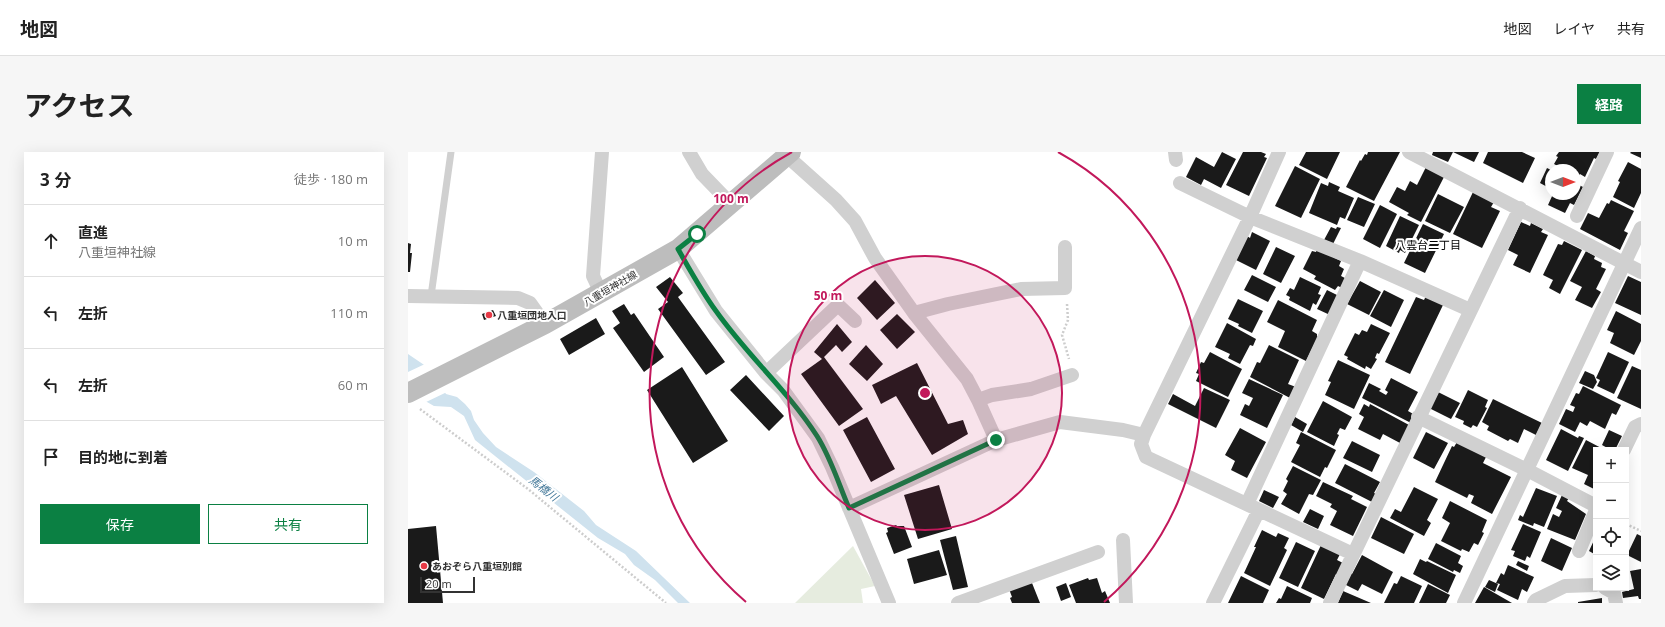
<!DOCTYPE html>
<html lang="ja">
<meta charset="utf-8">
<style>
:root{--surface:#fff;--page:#f6f6f6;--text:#222;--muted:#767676;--line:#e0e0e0;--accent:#0b8043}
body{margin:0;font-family:"Open Sans","Noto Sans JP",sans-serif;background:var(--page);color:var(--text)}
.controls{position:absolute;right:12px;bottom:12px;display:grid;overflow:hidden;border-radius:0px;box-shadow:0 4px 16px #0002}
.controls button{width:36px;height:36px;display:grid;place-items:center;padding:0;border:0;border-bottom:1px solid var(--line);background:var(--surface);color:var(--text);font:20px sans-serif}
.compass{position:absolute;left:1137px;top:12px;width:36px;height:36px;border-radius:50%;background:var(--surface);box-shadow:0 4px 16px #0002;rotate:90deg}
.scale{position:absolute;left:12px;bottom:10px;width:55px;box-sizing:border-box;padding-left:4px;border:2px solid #333;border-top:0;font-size:11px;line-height:14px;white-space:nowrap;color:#333;-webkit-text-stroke:3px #fff;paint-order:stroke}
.stop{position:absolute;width:12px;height:12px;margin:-9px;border:3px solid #0b8043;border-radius:50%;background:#fff}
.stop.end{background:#0b8043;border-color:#fff;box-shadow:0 1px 4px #0008}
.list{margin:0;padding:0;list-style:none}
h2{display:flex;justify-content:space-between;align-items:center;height:52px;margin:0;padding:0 16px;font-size:17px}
h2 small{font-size:13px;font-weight:400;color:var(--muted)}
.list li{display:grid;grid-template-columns:26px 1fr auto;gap:12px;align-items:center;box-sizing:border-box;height:72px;padding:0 16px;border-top:1px solid var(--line)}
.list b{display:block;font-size:15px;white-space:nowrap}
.list p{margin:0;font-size:13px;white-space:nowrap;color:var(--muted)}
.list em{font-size:13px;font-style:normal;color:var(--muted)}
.actions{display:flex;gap:8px;padding:12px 16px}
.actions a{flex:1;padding:9px 0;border:1px solid var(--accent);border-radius:0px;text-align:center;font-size:14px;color:var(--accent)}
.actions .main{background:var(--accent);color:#fff}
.icon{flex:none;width:22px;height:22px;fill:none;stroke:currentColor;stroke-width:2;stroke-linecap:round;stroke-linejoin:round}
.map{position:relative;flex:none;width:1233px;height:451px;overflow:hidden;border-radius:0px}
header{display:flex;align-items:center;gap:24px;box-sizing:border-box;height:56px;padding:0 20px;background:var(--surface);border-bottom:1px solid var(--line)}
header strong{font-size:19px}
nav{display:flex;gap:22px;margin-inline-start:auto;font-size:14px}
.intro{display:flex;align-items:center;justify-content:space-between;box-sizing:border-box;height:96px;padding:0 24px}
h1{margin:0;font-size:28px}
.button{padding:10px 18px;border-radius:0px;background:var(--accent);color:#fff;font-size:14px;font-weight:700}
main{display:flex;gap:24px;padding:0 24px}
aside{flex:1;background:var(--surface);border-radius:0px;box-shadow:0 4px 16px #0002}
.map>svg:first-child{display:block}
.green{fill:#e6ecdf}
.water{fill:#cfe2ee}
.pier{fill:#fff}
.building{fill:#1a1a1a}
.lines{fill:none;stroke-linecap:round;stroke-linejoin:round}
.path{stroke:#cdcdcd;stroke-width:2.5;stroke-dasharray:2 2;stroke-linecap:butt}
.service{stroke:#d0d0d0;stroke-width:7}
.minor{stroke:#d0d0d0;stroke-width:14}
.secondary{stroke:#bdbdbd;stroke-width:20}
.route{stroke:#0b8043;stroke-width:5}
.ring{fill:none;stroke:#c2185b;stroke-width:2}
.poi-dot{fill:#e63946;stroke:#fff;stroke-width:1.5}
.labels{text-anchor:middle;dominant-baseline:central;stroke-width:4;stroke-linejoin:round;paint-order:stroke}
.street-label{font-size:10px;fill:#333;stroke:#fff}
.poi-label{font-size:10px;font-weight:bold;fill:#333;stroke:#fff;text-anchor:start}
.neighbourhood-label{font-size:11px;fill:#000;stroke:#fff}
.water-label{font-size:11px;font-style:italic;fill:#3f7597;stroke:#fff}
.centre{fill:#c2185b;stroke:#fff;stroke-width:2}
.ring-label{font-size:12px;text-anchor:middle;font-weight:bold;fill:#c2185b;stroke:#fff;stroke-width:4;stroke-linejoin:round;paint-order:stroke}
</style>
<header>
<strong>地図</strong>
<nav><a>地図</a><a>レイヤ</a><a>共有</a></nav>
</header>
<div class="intro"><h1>アクセス</h1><a class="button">経路</a></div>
<main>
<aside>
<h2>3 分<small>徒歩 · 180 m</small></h2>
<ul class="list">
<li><svg class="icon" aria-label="ahead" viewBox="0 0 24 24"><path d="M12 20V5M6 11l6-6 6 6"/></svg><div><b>直進</b><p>八重垣神社線</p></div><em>10 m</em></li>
<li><svg class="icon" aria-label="left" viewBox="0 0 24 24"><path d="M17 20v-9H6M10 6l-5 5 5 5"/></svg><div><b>左折</b></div><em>110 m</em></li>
<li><svg class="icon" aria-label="left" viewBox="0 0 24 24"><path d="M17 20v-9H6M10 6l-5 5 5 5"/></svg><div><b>左折</b></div><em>60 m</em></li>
<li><svg class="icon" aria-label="arrive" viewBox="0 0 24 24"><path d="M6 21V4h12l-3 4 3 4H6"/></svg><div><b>目的地に到着</b></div></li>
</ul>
<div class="actions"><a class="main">保存</a><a>共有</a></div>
</aside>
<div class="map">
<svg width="1233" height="451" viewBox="0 0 1233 451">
<rect width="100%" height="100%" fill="#fff"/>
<path class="green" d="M445,394L467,434L453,437L455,451H387Z"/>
<path class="water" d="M0,202L31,223L0,236Z
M36,239L38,242L49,245L57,252L63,259L66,268L75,281L88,295L126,320L176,359L188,373L228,399L282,451H270L247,428L226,413L217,402L190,386L67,288L56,264L43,255L26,254L5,242Z"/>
<path class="pier" d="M17,212L32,221L0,238V220Z
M35,227L39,240L16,251L4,244Z"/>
<path class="building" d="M814,0L828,7L813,36L796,27L793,33L778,25L788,5L806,15Z
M835,0H853L858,2L856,5L859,6L841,44L818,33Z
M898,0H932L919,27L891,13Z
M960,0H992L966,49L938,35L952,8L953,9L957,2L959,3Z
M1025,0H1071L1066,10L1045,0L1040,10L1024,3Z
M1080,0H1114L1127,6L1115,31L1075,11Z
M1151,0H1192L1188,7L1186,6L1177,25L1172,22L1170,25L1167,23V18H1157L1146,12L1150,5L1148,4Z
M1223,0H1233V6L1222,1Z
M1220,10L1233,17V41L1226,56L1205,45L1212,30L1210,29Z
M887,14L912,27L893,66L867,54Z
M1018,15L1036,25L1013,70L999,63L1001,61L981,50L989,35L997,39L1002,29L1009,33Z
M1139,16L1143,18V37L1132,31Z
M921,30L932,35L930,39L946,46L937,67L932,65L929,73L901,61L913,31L920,34Z
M1167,31L1175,35L1166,53L1162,51L1157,61L1140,53L1145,42H1167Z
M1065,40L1086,50L1083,55L1092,59L1074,96L1045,82Z
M1030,42L1056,55L1042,81L1017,69Z
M950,45L967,52L956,75L939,68Z
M1203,48L1226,59L1216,79L1220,81L1212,98L1172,77L1180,61L1191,66L1199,51L1201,52Z
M972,53L989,62L972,96L955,87Z
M992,64L1011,73L997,101L992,98L991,101L978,94Z
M1113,70L1122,74L1123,71L1135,77L1133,80L1140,83L1122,121L1105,113L1110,103L1100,98Z
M1015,72L1036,82L1017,121L996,111Z
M923,75L928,77L929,75L933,76L925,92L916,88Z
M844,80L862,89L848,118L828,108L839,84L842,86Z
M1156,89L1174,98L1152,142L1141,136L1145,128L1135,123L1150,92L1154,93Z
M0,91L3,92L2,101H4L2,120H0Z
M868,95L887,104L873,131L855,122Z
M909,97L933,109L931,114L936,117L933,124L939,127L934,136L930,134L927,138L906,127L908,124L895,117L904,99L908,100Z
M1178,99L1187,104L1186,107L1194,111L1193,115L1198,117L1188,137L1193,140L1184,156L1167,148L1174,135L1162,129Z
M844,123L868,135L860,150L836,138Z
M1220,124L1233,130V163L1207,151Z
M262,125L275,141L270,145L317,210L298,223L250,157L260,150L248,135Z
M892,125L913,135L910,142L913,143L908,153L905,151L902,159L881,148L882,145L878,143L882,136L886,138Z
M467,128L487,151L469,168L449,146Z
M952,129L973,140L961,163L939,152Z
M919,138L931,144L922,163L909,157Z
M976,138L996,148L983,175L962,164Z
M1018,144L1035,153L1002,222L977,210L1008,145L1016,148Z
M830,147L855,159L844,181L830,174L831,172L820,167Z
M870,148L909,168L904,179L909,182V184L910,185L898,209L870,195L877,179L859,170Z
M216,152L223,163L226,161L256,205L236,220L205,176L212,171L204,159Z
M85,158L88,164L76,168L74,162Z
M1208,159L1233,172V189L1226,203L1202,191L1206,181L1199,178Z
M489,162L507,180L489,197L472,178Z
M188,166L197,182L161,203L152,187Z
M819,171L848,187L845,194L842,193L832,212L820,206L822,202L807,195Z
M429,172L444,190L434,200L428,193L416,205L455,257L431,274L393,222L414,207L406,200Z
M963,172L982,181L971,202L969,201L967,206L969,207L963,217L958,214L957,217L939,207L940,205L936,203L947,181L951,183L954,178L959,180Z
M458,193L475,212L459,229L441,212Z
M861,193L891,208L880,232L888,235L882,246L842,225L849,210L852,211Z
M802,200L834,217L820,245L788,229L791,222L788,221L793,210L796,211Z
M1200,200L1221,210L1206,242L1189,234L1192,228L1188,226Z
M930,208L962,223L946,257L917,243L923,230L920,229Z
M509,211L540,272L555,268L560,282L524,303L488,244L473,252L464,233Z
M1224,214L1233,218V257L1209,246Z
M274,215L320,289L285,311L239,238Z
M1177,219L1186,223L1189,230L1185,237L1171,231Z
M338,223L376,264L361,279L322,238Z
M983,226L1010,240L1000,259L1007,263L1003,271L954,246L961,231L973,237L971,239L978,243L980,240L977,238Z
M841,227L875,243L859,276L832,263L837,252L841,254L845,246L834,241Z
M1175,234L1213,253L1208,263L1204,261L1197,277L1182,269L1179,274L1172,270L1167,280L1151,272L1158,257L1165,260L1167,255L1162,253L1168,241L1171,242Z
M796,236L822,248L808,276L760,252L765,242L787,254Z
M1060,238L1080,248L1077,255L1079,256L1069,275L1065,273L1063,276L1055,272L1056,269L1047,265Z
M1030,240L1052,251L1043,267L1021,256Z
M1085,247L1134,271L1128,283L1116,277L1110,291L1102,287L1100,289L1079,278L1081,274L1074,270Z
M915,249L944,265L937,278L932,276L929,282L931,283L926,294L899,280Z
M956,252L961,255L962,252L1001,273L992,291L975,282L972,288L950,277L956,265L951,262Z
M459,265L487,317L463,330L435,278Z
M887,265L899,272L895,280L883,273Z
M832,276L858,290L839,326L823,318L827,309L817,303Z
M1153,277L1170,286L1171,284L1176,286L1160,319L1138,308Z
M1201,278L1214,284L1207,298H1203L1194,293Z
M893,280L928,298L919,316L917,315L912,325L883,310L892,293L888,291Z
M1018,280L1040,291L1026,317L1005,306Z
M1178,288L1197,298H1188V338L1176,332L1180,323L1164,316Z
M944,289L972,303L964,320L935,306Z
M1049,290L1078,305L1075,311L1103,325L1084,362L1063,351L1066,344L1061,342L1059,346L1027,330L1044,294L1046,295Z
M937,312L972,330L966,341L968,342L964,350L927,331Z
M885,314L913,328L905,343L901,342L891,362L873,352L879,342L875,339L880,329L878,327Z
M915,330L945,344L943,347L959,355L945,384L922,373L929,359L922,355L924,352L908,344Z
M531,333L544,377L510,387L496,343Z
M1006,335L1030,347L1019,368L1023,371L1016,384L982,366L987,357L993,360Z
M1128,336L1149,344L1136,375L1126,371L1125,374L1110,368L1112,363L1115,365Z
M856,338L871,345L865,356L851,349Z
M1154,343L1161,346L1159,349L1178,362L1167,388L1139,377L1145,362L1151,365L1154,359L1148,356Z
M1042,349L1079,368L1074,380L1076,381L1070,393L1066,391L1061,400L1054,397L1053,399L1033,389L1042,371L1034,366Z
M902,357L916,364L910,377L895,370Z
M973,365L1006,382L996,402L963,386Z
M1115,372L1133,380L1122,406L1119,404L1117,409L1105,404L1107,399L1103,398Z
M488,373L489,374H496L504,395L486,402L478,381L480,380L479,376Z
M28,374L35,451H0V377Z
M854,378L868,385L870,381L881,386L876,396L879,398L862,434L836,421L848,395H846Z
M1229,382L1233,384V410L1219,403Z
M548,384L560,435L545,438L532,388Z
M1188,384V403L1181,399Z
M1143,386L1164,396L1154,419L1133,409Z
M888,390L907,399L890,435L871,426Z
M1028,391L1053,404L1050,411L1055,414L1052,421L1046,418L1045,420L1020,407Z
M913,393L932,402L929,408L935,411L930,423L928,422L916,447L893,436Z
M531,398L539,423L506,432L499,407Z
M954,403L985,420L974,442L954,432L950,439L936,432L942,421L944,422Z
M1012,407L1018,410L1019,409L1048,423L1040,441L1005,422Z
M1110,409L1121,414L1119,419L1108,413Z
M1100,413L1126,425L1119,440L1114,437L1110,448L1089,438L1092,432L1088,431L1093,421L1096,423Z
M1233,417V447H1231L1230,444L1215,446L1214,440L1226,437L1222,419Z
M833,424L861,438L855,451H820Z
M993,424L1014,434L1006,451H976L986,431L989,432Z
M680,426L681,428L689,426L694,441L697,439L702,451H668L661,433Z
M1081,428L1090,432L1087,440L1077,435Z
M624,431L632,451H604L602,446L604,445L601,437Z
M658,431L663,445L653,449L648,435Z
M1020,432L1042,443L1038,451H1011Z
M879,434L904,446L902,451H868L871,446L873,447Z
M1076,435L1104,451H1067Z
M935,439L963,451H930Z
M1194,446V451H1170V450Z"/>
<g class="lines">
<path class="path" d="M659,152L660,168L654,183L661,207
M12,257L120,337L258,451
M1218,372L1233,379"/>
<path class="service" d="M23,144L43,0"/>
<path class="minor" d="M281,0L294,22L322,51
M767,0L768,8
M871,0L842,65L736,283L733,292L738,305L945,402
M1001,0L1233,120
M379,4L428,48L447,69L467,106L506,161L540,152L613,137L657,136V95
M772,31L842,65L952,109L1062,158
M1169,64L1199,0
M270,97L308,159L358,221L375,238L410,286L424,315L481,451
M193,141L185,124L194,0
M0,144L110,146L122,151L137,172
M506,161L559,227L570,248L588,288
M358,221L430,153L447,169
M570,248L584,243L623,237L664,223
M1010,265L1119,318L1188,354
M1216,298L1227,275L1233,272
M839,352L952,109
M441,356L588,288L652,270L715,278L736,283
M715,388L718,451
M1171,399L1188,358
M1197,436L1206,441L1208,451
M550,451L690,400
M805,451L851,358
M922,451L1112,56
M1056,451L1233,76
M1126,451L1128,448L1157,434L1188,433"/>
<path class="secondary" d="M0,241L137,172L270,97L383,0"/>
</g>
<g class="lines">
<path class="route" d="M289,82L270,97C282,118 294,140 308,159C339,203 380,239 409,284C423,306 431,333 441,356L588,288"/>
</g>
<circle cx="517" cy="241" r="137" fill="#c2185b" fill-opacity=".12"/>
<g class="ring">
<circle cx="517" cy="241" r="137"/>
<path d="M338 450A275 275 0 0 1 384 0M650 0A275 275 0 0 1 696 450"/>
</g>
<g class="poi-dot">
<circle cx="81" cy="163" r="4"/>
<circle cx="16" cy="414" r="4"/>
</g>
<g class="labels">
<g class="street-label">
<text transform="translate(202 136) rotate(-30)">八重垣神社線</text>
</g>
<g class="poi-label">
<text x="89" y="163">八重垣団地入口</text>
<text x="24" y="414">あおぞら八重垣別館</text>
</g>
<g class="neighbourhood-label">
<text x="1020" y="92">八雲台二丁目</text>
</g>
<g class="water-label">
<text transform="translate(136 336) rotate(38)">馬橋川</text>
</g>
</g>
<circle cx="517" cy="241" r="6" class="centre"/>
<g class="ring-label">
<text x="323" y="51">100 m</text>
<text x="420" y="148">50 m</text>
</g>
</svg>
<div class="controls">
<button>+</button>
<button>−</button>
<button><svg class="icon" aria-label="locate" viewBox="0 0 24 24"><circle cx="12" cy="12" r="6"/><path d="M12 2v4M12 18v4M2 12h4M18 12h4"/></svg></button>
<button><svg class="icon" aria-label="layers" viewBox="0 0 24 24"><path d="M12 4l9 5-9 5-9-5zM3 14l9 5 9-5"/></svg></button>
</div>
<svg class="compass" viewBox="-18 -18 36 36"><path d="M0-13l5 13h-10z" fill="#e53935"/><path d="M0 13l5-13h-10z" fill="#767676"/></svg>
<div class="scale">20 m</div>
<div class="stop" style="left:289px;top:82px"></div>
<div class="stop end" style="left:588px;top:288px"></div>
</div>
</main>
